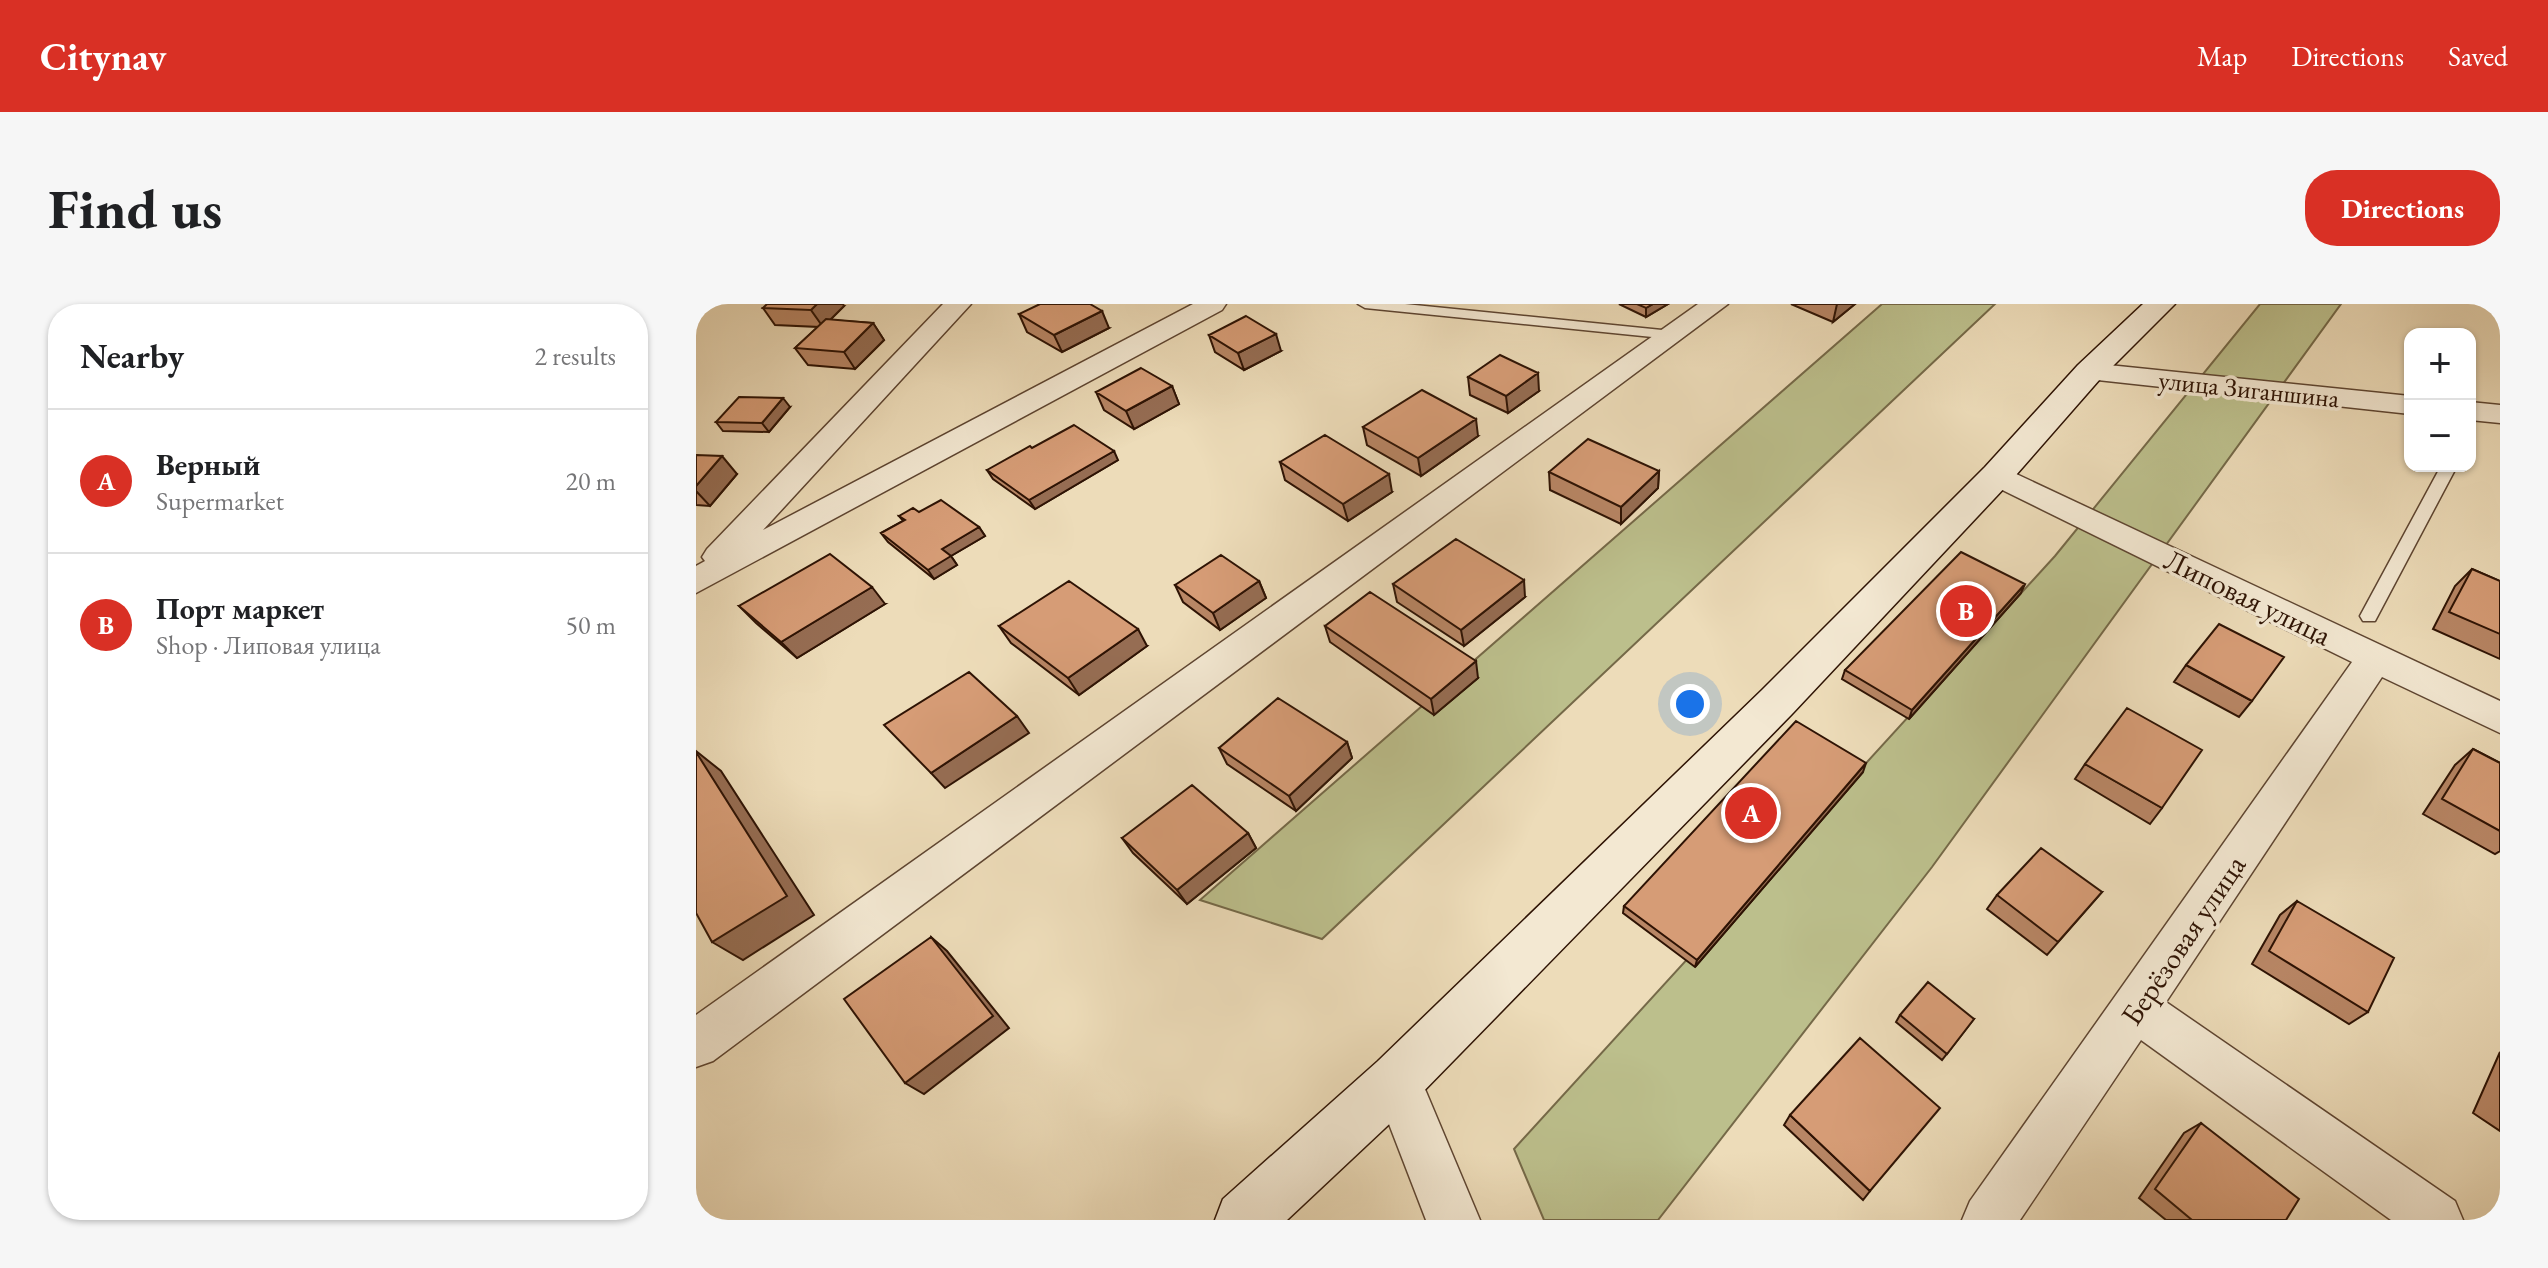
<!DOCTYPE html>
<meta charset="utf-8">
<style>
:root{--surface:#fff;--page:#f6f6f6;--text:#202124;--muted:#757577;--line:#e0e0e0;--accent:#d93025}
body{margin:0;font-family:"EB Garamond",serif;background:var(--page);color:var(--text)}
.controls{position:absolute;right:24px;top:24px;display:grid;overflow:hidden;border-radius:16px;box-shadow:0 2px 6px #0004}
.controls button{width:72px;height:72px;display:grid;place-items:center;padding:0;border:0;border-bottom:2px solid var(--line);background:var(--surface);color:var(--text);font:40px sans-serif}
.you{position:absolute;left:994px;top:400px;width:28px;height:28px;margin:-20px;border:6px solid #fff;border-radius:50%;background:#1a73e8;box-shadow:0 0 0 12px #1a73e833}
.badge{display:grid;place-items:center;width:52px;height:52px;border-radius:50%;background:var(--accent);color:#fff;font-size:26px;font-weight:700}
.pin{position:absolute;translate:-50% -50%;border:4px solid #fff;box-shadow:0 2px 8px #0006}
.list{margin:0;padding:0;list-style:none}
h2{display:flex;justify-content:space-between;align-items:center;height:104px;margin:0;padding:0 32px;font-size:34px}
h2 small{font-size:26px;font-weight:400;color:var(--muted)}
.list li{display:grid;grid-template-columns:52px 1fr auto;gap:24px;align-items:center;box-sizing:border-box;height:144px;padding:0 32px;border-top:2px solid var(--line)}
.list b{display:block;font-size:30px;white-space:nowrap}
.list p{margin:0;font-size:26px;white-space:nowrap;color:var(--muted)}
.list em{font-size:26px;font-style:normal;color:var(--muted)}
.map{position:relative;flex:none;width:1804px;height:916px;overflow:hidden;border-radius:32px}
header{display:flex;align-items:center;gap:48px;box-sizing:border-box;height:112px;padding:0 40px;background:var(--accent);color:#fff}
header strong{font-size:38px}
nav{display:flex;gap:44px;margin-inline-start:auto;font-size:28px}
.intro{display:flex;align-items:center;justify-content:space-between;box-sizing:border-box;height:192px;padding:0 48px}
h1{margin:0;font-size:56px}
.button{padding:20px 36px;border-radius:32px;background:var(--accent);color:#fff;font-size:28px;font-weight:700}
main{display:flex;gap:48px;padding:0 48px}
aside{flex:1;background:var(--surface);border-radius:32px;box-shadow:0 2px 6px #0004}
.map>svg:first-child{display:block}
.green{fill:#bcbf8c;stroke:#756948;stroke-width:2}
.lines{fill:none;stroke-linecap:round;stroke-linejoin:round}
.lane-casing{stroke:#5e4531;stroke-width:3}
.street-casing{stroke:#5e4531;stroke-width:3}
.secondary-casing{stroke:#2e1304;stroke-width:3}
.lane{fill:#f3e8d2;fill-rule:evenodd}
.street{fill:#f3e8d2;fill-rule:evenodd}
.secondary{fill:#f3e8d2;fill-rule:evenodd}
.wall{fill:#b88665;stroke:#2e1304;stroke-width:2}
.shaded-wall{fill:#966d53;stroke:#2e1304;stroke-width:2}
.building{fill:#d69c76;stroke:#2e1304;stroke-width:2}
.labels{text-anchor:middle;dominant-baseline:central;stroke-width:7;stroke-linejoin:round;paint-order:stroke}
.far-street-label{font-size:26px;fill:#2e1304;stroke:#f3e8d2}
.street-label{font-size:30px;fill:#2e1304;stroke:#f3e8d2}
</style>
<header>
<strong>Citynav</strong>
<nav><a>Map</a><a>Directions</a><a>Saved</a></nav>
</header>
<div class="intro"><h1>Find us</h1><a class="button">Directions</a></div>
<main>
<aside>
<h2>Nearby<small>2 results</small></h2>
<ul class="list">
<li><span class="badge">A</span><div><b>Верный</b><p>Supermarket</p></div><em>20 m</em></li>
<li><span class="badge">B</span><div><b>Порт маркет</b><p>Shop · Липовая улица</p></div><em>50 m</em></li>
</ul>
</aside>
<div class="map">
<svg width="1804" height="916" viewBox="0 0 1804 916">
<rect width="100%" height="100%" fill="#eddcb9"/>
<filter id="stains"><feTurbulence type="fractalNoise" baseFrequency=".0025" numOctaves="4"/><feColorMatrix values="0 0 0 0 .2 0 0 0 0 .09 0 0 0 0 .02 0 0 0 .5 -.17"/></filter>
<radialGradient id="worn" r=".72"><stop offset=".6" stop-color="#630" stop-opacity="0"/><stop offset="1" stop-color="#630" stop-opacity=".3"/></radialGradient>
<path class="green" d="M1186,0H1299L626,635L504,596Z
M1564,0H1645L1236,563L962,916H848L818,845L1359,252Z"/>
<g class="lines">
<g class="lane-casing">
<path id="lane" d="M662,0H709L976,27L983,31L976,35L669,4Z
M1745,162H1761L1679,317H1667L1664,312Z"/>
</g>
<g class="street-casing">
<path id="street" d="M247,0H275L67,226L497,0H530L526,6L0,289V262L9,257L6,253L11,245Z
M1002,0H1032L17,757L0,763V711Z
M1393,59L1714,92V110L1383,74L1379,68L1383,62Z
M1774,98L1804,101V119L1774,116Z
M1301,161L1804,397V429L1686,373L1470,698L1759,897L1767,916H1695L1445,736L1324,916H1266L1274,897L1656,358L1290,178L1285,171L1290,164Z
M701,751L718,759L784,916H730L676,776L684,759Z"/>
</g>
<g class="secondary-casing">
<path id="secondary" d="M1447,0H1479L1404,75L1313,179L1096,410L720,795L591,916H519L527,895L682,757L1066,386L1289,163L1382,61Z"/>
</g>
<use href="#lane" class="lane"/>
<use href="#street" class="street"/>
<use href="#secondary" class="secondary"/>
</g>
<path class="wall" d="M923,0H972L950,13Z
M1095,0H1159L1137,18Z
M148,2L134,16L177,19L188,36L159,65L112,61L99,44L122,23L79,21L67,4Z
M323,10L413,24L366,48L331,28Z
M513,31L585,47L548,66L519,48Z
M772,73L843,87L812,109L774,91Z
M476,82L483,100L438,125L408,106L400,88Z
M94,103L73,128L27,127L20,118Z
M667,123L782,132L725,172L671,141Z
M0,151L41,170L14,202L0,201Z
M422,156L339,205L297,175L291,166Z
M584,158L696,188L652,217L589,176Z
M963,167L962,184L925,220L854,186L853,168Z
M203,212L283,223L289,232L255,252L261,261L238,275L192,238L185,229L207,217Z
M1776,265L1804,277V355L1737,325L1759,282Z
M563,277L570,294L524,326L487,298L479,281Z
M697,280L829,293L768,342L701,298Z
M1325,289L1213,415L1146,375L1149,366Z
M189,300L101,354L60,319L43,302Z
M303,322L451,342L383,391L315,339Z
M629,322L782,374L738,411L634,338Z
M1490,361L1556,397L1543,413L1478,378Z
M651,438L656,454L600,507L531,460L523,444Z
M1777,445L1804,459V547L1799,550L1727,510L1759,461Z
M1389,460L1466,504L1454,520L1379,475Z
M1167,468L999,663L927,609L928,602Z
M552,529L560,544L491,600L437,549L426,534Z
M1406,588L1351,651L1291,605L1301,591Z
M1601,597L1672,708L1653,720L1556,660L1584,611Z
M1204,711L1278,715L1246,756L1200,718Z
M1804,748V827L1777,809Z
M1094,811L1174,887L1167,896L1088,821Z
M1505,819L1590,916H1470L1443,894L1488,829Z"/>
<path class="shaded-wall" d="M121,0H147L148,2L127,23L115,6Z
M957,0H972L950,13V4Z
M1141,0H1159L1137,18Z
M406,7L413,24L366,48L358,31Z
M177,19L188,36L159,65L148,48Z
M580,30L585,47L548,66L542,49Z
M842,69L843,87L812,109L810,92Z
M476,82L483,100L438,125L430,107Z
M87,94L94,103L73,128L66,119Z
M780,115L782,132L725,172L722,154Z
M418,147L422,156L339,205L333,196Z
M26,152L41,170L14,202L0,187V182Z
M963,167L962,184L925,220V203Z
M693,170L696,188L652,217L647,200Z
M283,223L289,232L255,252L261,261L238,275L232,266L246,245Z
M828,276L829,293L768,342L765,326Z
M563,277L570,294L524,326L517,309Z
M1329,280L1325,289L1213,415L1216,406Z
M176,283L189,300L101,354L85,338Z
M442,325L451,342L383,391L372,374Z
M780,357L782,374L738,411L735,395Z
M321,412L333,429L249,484L235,469Z
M651,438L656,454L600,507L593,492Z
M0,447L25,467L118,611L47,656L16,638Z
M1170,459L1167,468L999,663L1001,656Z
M552,529L560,544L491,600L481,586Z
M235,633L251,647L313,724L228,790L209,779Z"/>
<path class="building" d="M71,0H121L115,6L67,4Z
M344,0H394L406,7L358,31L323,10Z
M941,0H957L950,4Z
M550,12L580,30L542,49L513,31Z
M130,15L177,19L148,48L99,44Z
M804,51L842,69L810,92L772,73Z
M445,64L476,82L430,107L400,88Z
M726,86L780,115L722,154L667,123Z
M43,93L87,94L66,119L20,118Z
M378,121L418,147L333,196L291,166L334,142L336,144Z
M629,131L693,170L647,200L584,158Z
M892,135L963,167L925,203L853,168Z
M0,151L26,152L0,182Z
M245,196L283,223L246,245L255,252L232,266L185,229L209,216L203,212L217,204L223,208Z
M760,235L828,276L765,326L697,280Z
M1265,248L1329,280L1216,406L1149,366Z
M134,250L176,283L85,338L43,302Z
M525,251L563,277L517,309L479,281Z
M1776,265L1804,277V330L1753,308Z
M373,277L442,325L372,374L303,322Z
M674,288L780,357L735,395L629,322Z
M1523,320L1588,353L1556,397L1490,361Z
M273,368L321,412L235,469L188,421Z
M582,394L651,438L593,492L523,444Z
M1431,404L1506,446L1466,504L1389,460Z
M1100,417L1170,459L1001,656L928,602Z
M1777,445L1804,459V527L1746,495Z
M0,448L91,592L16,638L0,609Z
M496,481L552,529L481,586L426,534Z
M1345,544L1406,588L1362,638L1301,591Z
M1601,597L1698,654L1672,708L1573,647Z
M235,633L297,712L209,779L148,695Z
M1232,678L1278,715L1251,750L1204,711Z
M1164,734L1244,804L1174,887L1094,811Z
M1505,819L1603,895L1590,916H1496L1459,885Z"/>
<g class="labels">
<g class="far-street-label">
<text transform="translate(1553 85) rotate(6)">улица Зиганшина</text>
</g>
<g class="street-label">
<text transform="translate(1552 293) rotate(26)">Липовая улица</text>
<text transform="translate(1487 636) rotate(-56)">Берёзовая улица</text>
</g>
</g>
<rect width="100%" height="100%" filter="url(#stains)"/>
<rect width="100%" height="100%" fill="url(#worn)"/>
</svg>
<div class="controls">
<button>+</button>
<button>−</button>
</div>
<div class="you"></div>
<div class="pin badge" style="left:1055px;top:509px">A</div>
<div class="pin badge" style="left:1270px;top:307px">B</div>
</div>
</main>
